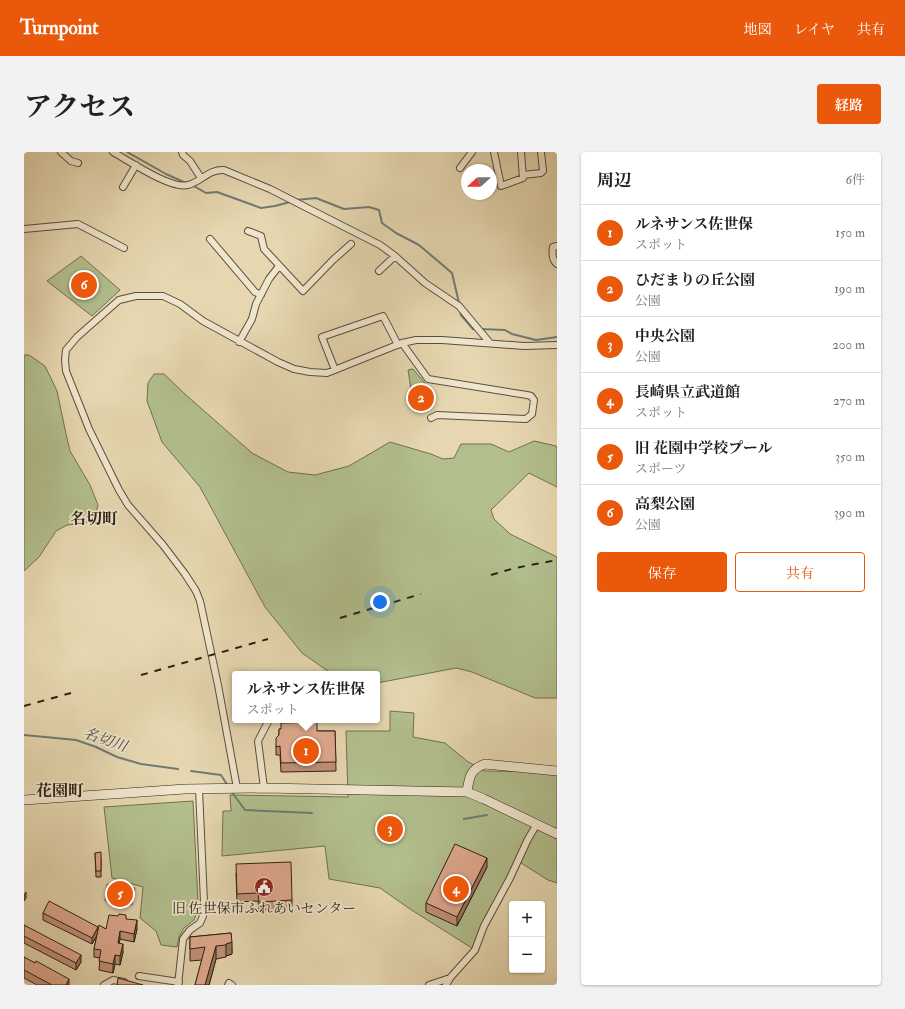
<!DOCTYPE html>
<html lang="ja">
<meta charset="utf-8">
<style>
:root{--surface:#fff;--page:#f2f2f2;--text:#202124;--muted:#757577;--line:#e0e0e0;--accent:#ea580c}
body{margin:0;font-family:"IM FELL Double Pica","Noto Serif JP",serif;background:var(--page);color:var(--text)}
.controls{position:absolute;right:12px;bottom:12px;display:grid;overflow:hidden;border-radius:4px;box-shadow:0 1px 3px #0004}
.controls button{width:36px;height:36px;display:grid;place-items:center;padding:0;border:0;border-bottom:1px solid var(--line);background:var(--surface);color:var(--text);font:20px sans-serif}
.compass{position:absolute;left:437px;top:12px;width:36px;height:36px;border-radius:50%;background:var(--surface);box-shadow:0 1px 3px #0004;rotate:249deg}
.you{position:absolute;left:356px;top:450px;width:14px;height:14px;margin:-10px;border:3px solid #fff;border-radius:50%;background:#1a73e8;box-shadow:0 0 0 6px #1a73e833}
.badge{display:grid;place-items:center;width:26px;height:26px;border-radius:50%;background:var(--accent);color:#fff;font-size:13px;font-weight:700}
.pin{position:absolute;translate:-50% -50%;border:2px solid #fff;box-shadow:0 1px 4px #0006}
.popup{position:absolute;left:208px;top:519px;width:148px;height:52px;box-sizing:border-box;display:grid;place-content:center;border-radius:4px;background:var(--surface);filter:drop-shadow(0 1px 3px #0005);font-size:13px;white-space:nowrap;color:var(--muted)}
.popup b{font-size:15px;color:var(--text)}
.popup::after{content:'';position:absolute;left:50%;top:100%;margin-left:-8px;border:8px solid transparent;border-top-color:var(--surface)}
.list{margin:0;padding:0;list-style:none}
h2{display:flex;justify-content:space-between;align-items:center;height:52px;margin:0;padding:0 16px;font-size:17px}
h2 small{font-size:13px;font-weight:400;color:var(--muted)}
.list li{display:grid;grid-template-columns:26px 1fr auto;gap:12px;align-items:center;box-sizing:border-box;height:56px;padding:0 16px;border-top:1px solid var(--line)}
.list b{display:block;font-size:15px;white-space:nowrap}
.list p{margin:0;font-size:13px;white-space:nowrap;color:var(--muted)}
.list em{font-size:13px;font-style:normal;color:var(--muted)}
.actions{display:flex;gap:8px;padding:12px 16px}
.actions a{flex:1;padding:9px 0;border:1px solid var(--accent);border-radius:4px;text-align:center;font-size:14px;color:var(--accent)}
.actions .main{background:var(--accent);color:#fff}
.map{position:relative;flex:none;width:533px;height:833px;overflow:hidden;border-radius:4px}
header{display:flex;align-items:center;gap:24px;box-sizing:border-box;height:56px;padding:0 20px;background:var(--accent);color:#fff}
header strong{font-size:19px}
nav{display:flex;gap:22px;margin-inline-start:auto;font-size:14px}
.intro{display:flex;align-items:center;justify-content:space-between;box-sizing:border-box;height:96px;padding:0 24px}
h1{margin:0;font-size:28px}
.button{padding:10px 18px;border-radius:4px;background:var(--accent);color:#fff;font-size:14px;font-weight:700}
main{display:flex;gap:24px;padding:0 24px}
aside{flex:1;background:var(--surface);border-radius:4px;box-shadow:0 1px 3px #0004}
.map>svg:first-child{display:block}
.green{fill:#b2bf8d;stroke:#707051}
.water{fill:#9bb7b7;stroke:#6f7b76}
.lines{fill:none;stroke-linecap:round;stroke-linejoin:round}
.shore{stroke:#646c66;stroke-width:1}
.stream{stroke:#6f7b76;stroke-width:2}
.street-casing{stroke:#5b4e3c;stroke-width:8}
.secondary-casing{stroke:#2d2015;stroke-width:10}
.street{stroke:#efe5cc;stroke-width:6}
.secondary{stroke:#efe5cc;stroke-width:9}
.rail{stroke:#2d2015;stroke-width:2;stroke-dasharray:7 7;stroke-linecap:butt}
.wall{fill:#c1917a;stroke:#2d2015}
.shaded-wall{fill:#9d7663;stroke:#2d2015}
.building{fill:#e0a98e;stroke:#2d2015}
.labels{text-anchor:middle;dominant-baseline:central;stroke-width:3.5;stroke-linejoin:round;paint-order:stroke}
.poi-label{font-size:14px;fill:#2d2015;stroke:#efe5cc}
.water-label{font-size:15px;font-style:italic;fill:#4e4d46;stroke:#efe5cc}
.quarter-label{font-size:16px;font-weight:bold;fill:#2d2015;stroke:#efe5cc}
</style>
<header>
<strong>Turnpoint</strong>
<nav><a>地図</a><a>レイヤ</a><a>共有</a></nav>
</header>
<div class="intro"><h1>アクセス</h1><a class="button">経路</a></div>
<main>
<div class="map">
<svg width="533" height="833" viewBox="0 0 533 833">
<rect width="100%" height="100%" fill="#e6d7b0"/>
<filter id="stains"><feTurbulence type="fractalNoise" baseFrequency=".005" numOctaves="4"/><feColorMatrix values="0 0 0 0 .2 0 0 0 0 .09 0 0 0 0 .02 0 0 0 .5 -.17"/></filter>
<radialGradient id="worn" r=".72"><stop offset=".6" stop-color="#630" stop-opacity="0"/><stop offset="1" stop-color="#630" stop-opacity=".3"/></radialGradient>
<path class="green" d="M57,104L96,138L68,164L23,129Z
M0,203H5L21,214L33,239L42,282L46,299L66,333L74,353L71,365L62,371L43,373L32,379L15,405L0,419Z
M389,217L405,236L404,256L390,257L384,218Z
M130,222H140L162,243L228,301L264,320L291,323L325,314L366,290L407,302L419,307L430,306L437,292H467L485,300L510,289L532,294L533,296V335L505,321L467,358L470,367L486,382L533,405V546H511L448,520L432,516L353,531V522H308L278,501L241,455L176,335L138,290L123,249L124,231Z
M366,559L390,561L389,585L421,591L443,609L460,619L533,620V731L524,728L494,709L451,798L386,757L356,736L305,727L301,694L198,704L199,659H207L206,643L324,645L322,579H366Z
M169,649L174,749L173,761L170,768L160,776L155,785L153,795L137,793L132,779L116,766L119,735L88,726L80,655Z"/>
<path class="water" d="M83,732L111,736L108,753L81,749Z"/>
<g class="lines">
<path class="shore" d="M88,737L105,739V747L103,748L87,745L86,738Z"/>
<path class="stream" d="M103,0L142,22L162,31
M168,33L182,41L193,40L237,56L251,54L266,50
M272,48L292,46L320,57L345,55L355,58L358,71L372,81L395,93L428,121L435,151
M436,159L437,163L449,177H452
M456,177L481,178L488,182L512,188L533,185
M0,583L52,588L72,595L93,605L117,612L154,617
M167,619L197,623L204,634
M207,639L221,658L288,661
M440,667L463,663"/>
<g class="street-casing">
<path id="street" d="M37,0L47,9L54,11
M89,0C105,9 148,38 164,33C177,30 185,17 200,18L246,37L356,93L371,104L401,131L435,154L466,191
M158,0L159,3L166,9L177,26
M470,0L477,34L499,26L497,0
M436,16L448,0
M499,23L517,21L519,19L517,0
M99,35L112,13
M0,77L54,72L100,96
M224,79L237,84L240,97L279,139L309,108L327,92
M186,87L231,140L237,143
M533,94L529,95C528,101 528,108 533,112
M355,119L371,104
M215,190L228,167L232,152L245,127L255,114
M378,191L404,227L503,243L507,244L510,248L508,262L502,267L413,263L407,266
M311,218L298,185L359,164L374,193
M213,636L194,533L176,449L172,439L161,422L139,393L104,353L95,338L65,277L42,219L41,208L42,198L53,185L95,148L112,144H139L156,152L179,169L254,210L270,217L286,220L303,221L378,191L392,188H418L500,194L533,193
M240,636L234,589L245,568
M115,824L155,830
M80,833L89,828L100,830
M154,833L159,787L166,778L176,771L179,764L180,750L175,637
M204,833L205,831L208,833
M405,833L426,826
M422,833L426,826L451,798L460,774L486,726L504,687L513,672"/>
</g>
<g class="secondary-casing">
<path id="secondary" d="M443,640C445,626 446,617 461,612L533,619
M0,648L161,637L240,636L443,640L460,647L533,682"/>
</g>
<use href="#street" class="street"/>
<use href="#secondary" class="secondary"/>
<path class="rail" d="M467,423L491,416L533,408
M316,466L397,442
M117,523L244,487
M0,554L47,541"/>
</g>
<path class="wall" d="M255,577L293,579H311L312,619L257,620L256,603H252V595L255,583Z
M71,701L77,706V725H72Z
M463,715L433,774L402,760V751Z
M212,721L268,748V757L235,758L234,749L213,750Z
M19,761L82,777L102,767L113,777L110,790L96,787L95,791L99,800L96,813L91,812L89,821L75,818L76,806L70,805V797L73,784L68,792L19,768Z
M0,773L57,810L52,818L0,791Z
M207,781L208,802L202,804V805L192,807L185,833H171L178,808L166,809V785Z
M0,805L45,833H13L0,826Z"/>
<path class="shaded-wall" d="M463,706V715L433,774V765Z
M2,740V746L0,749V743Z
M113,768V777L110,790V782Z
M74,775V782L68,792V786Z
M96,779V787L94,799V791Z
M208,790V802L202,804V792Z
M99,792V800L96,813V804Z
M192,794V807L185,833H181Z
M57,803V810L52,818V811Z
M91,803V812L89,821V812Z
M45,827V833H42Z"/>
<path class="building" d="M293,570V579H311L312,610L257,611L256,594L252,595V586L255,583V577H257V571Z
M431,692L463,706L433,765L402,751Z
M77,700V719H72L71,701Z
M267,710L268,748L235,750L234,741L213,742L212,712Z
M25,749L74,775L68,786L19,761Z
M95,762L102,763V767L113,768L110,782L96,779L94,791L99,792L96,804L91,803L89,812L75,809L77,798L70,797L75,773L82,777L85,763L94,764Z
M0,773L57,803L52,811L0,784Z
M207,781L208,790L202,792V793L192,794L181,833H171L181,795L166,797V785Z
M0,805L11,811L12,809L45,827L42,833H28L0,818Z
M94,826L119,833H93Z"/>
<defs>
<g id="civic-disc" transform="scale(1)"><circle r="9.5" fill="#8f2418" stroke="#efe5cc"/><path d="M-.6-6.5H3V-4.5H.6V-3L4-1V1h2V6H-6V1h2V-1L-.6-3ZM-1.2 2.5V6h2.4V2.5Z" fill="#fff"/></g>
</defs>
<g fill-rule="evenodd">
<use href="#civic-disc" x="240" y="735"/>
</g>
<g class="labels">
<g class="poi-label">
<text x="240" y="756">旧 佐世保市ふれあいセンター</text>
</g>
<g class="water-label">
<text transform="translate(81 588) rotate(19)">名切川</text>
</g>
<g class="quarter-label">
<text x="70" y="367">名切町</text>
<text x="36" y="639">花園町</text>
</g>
</g>
<rect width="100%" height="100%" filter="url(#stains)"/>
<rect width="100%" height="100%" fill="url(#worn)"/>
</svg>
<div class="controls">
<button>+</button>
<button>−</button>
</div>
<svg class="compass" viewBox="-18 -18 36 36"><path d="M0-13l5 13h-10z" fill="#e53935"/><path d="M0 13l5-13h-10z" fill="#757577"/></svg>
<div class="you"></div>
<div class="pin badge" style="left:282px;top:599px">1</div>
<div class="popup"><b>ルネサンス佐世保</b>スポット</div>
<div class="pin badge" style="left:397px;top:246px">2</div>
<div class="pin badge" style="left:366px;top:677px">3</div>
<div class="pin badge" style="left:432px;top:737px">4</div>
<div class="pin badge" style="left:96px;top:742px">5</div>
<div class="pin badge" style="left:60px;top:133px">6</div>
</div>
<aside>
<h2>周辺<small>6件</small></h2>
<ul class="list">
<li><span class="badge">1</span><div><b>ルネサンス佐世保</b><p>スポット</p></div><em>150 m</em></li>
<li><span class="badge">2</span><div><b>ひだまりの丘公園</b><p>公園</p></div><em>190 m</em></li>
<li><span class="badge">3</span><div><b>中央公園</b><p>公園</p></div><em>200 m</em></li>
<li><span class="badge">4</span><div><b>長崎県立武道館</b><p>スポット</p></div><em>270 m</em></li>
<li><span class="badge">5</span><div><b>旧 花園中学校プール</b><p>スポーツ</p></div><em>350 m</em></li>
<li><span class="badge">6</span><div><b>高梨公園</b><p>公園</p></div><em>390 m</em></li>
</ul>
<div class="actions"><a class="main">保存</a><a>共有</a></div>
</aside>
</main>
